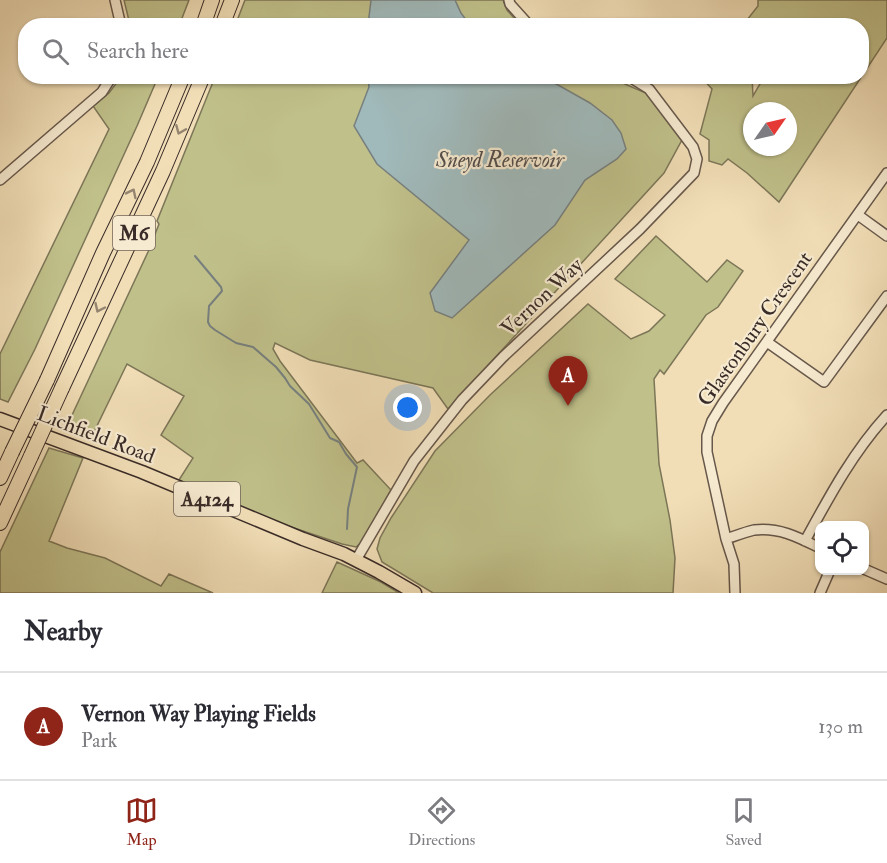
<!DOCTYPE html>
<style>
:root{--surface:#fff;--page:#f7f7f7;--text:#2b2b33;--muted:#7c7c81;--line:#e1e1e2;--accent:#8f2418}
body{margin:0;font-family:"IM FELL Double Pica",serif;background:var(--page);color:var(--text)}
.controls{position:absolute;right:18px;bottom:18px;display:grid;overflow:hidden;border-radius:12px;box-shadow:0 2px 4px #0004}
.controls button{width:54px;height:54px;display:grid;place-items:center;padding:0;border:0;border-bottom:2px solid var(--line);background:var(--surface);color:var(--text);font:30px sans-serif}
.compass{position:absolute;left:743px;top:102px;width:54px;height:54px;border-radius:50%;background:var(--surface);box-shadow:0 2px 4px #0004;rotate:56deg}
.you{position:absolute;left:408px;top:408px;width:21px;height:21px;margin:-15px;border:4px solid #fff;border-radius:50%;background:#1a73e8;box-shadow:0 0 0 9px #1a73e833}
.badge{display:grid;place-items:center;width:39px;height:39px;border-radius:50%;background:var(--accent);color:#fff;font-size:20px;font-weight:700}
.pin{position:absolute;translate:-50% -50px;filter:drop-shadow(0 2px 3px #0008)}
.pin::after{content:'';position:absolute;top:32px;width:21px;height:18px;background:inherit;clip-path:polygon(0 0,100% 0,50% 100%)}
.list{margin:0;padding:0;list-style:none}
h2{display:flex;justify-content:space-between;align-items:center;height:78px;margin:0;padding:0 24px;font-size:26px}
h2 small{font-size:20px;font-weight:400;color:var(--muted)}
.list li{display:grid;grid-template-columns:39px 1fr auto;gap:18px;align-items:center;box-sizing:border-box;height:108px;padding:0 24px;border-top:2px solid var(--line)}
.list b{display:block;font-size:22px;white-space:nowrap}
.list p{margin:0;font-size:20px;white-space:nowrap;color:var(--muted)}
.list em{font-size:20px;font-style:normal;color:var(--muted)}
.icon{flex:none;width:33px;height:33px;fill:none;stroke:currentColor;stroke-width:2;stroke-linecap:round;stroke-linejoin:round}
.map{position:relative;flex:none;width:887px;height:593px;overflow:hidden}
.search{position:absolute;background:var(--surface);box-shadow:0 2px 4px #0004;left:18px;right:18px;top:18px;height:66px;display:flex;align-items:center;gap:15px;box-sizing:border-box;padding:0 21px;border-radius:24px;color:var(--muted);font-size:22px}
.sheet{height:186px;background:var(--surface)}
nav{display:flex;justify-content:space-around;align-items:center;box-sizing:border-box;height:84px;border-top:2px solid var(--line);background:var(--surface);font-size:16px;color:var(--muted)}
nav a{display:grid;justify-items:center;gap:3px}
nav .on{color:var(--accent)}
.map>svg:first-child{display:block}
.green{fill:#c0c08a;stroke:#7c7658;stroke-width:1.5;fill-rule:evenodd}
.water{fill:#a0b9ba;stroke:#77807f;stroke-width:1.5}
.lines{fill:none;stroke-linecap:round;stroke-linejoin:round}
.stream{stroke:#77807f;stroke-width:2}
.minor-casing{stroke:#67584b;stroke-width:12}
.major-casing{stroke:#392b27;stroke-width:15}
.highway-casing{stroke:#392b27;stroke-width:16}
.minor{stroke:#f6ead0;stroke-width:9}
.major{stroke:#f1deb7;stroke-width:12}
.highway{stroke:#f1deb7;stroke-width:14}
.highway-bridge-casing{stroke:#392b27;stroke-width:16;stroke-linecap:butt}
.highway-bridge{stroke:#f1deb7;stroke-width:14}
.oneway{stroke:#95846f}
.labels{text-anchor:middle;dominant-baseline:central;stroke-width:4.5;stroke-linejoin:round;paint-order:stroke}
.shield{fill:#f6ead0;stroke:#72645a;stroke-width:1.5}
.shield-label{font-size:20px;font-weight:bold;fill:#392b27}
.street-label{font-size:21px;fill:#392b27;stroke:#f6ead0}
.water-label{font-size:22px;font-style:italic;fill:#534e4c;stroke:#f6ead0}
</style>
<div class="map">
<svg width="887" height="593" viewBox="0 0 887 593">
<rect width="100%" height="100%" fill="#f1deb7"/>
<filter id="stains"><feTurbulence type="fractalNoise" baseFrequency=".00333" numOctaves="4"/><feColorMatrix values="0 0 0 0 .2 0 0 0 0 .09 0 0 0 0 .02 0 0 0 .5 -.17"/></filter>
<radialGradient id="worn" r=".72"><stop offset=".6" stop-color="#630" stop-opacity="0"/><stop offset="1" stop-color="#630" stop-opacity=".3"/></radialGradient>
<path class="green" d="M124,0H189L179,26L130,25Z
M245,0H503L507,10L520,25L235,26Z
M758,0H887V38L779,202L747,173L728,159L722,165L709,161V140L700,134L712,89L701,77H752L753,96L764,77L862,76V26L743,25L758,6ZM752,111H788V147H752Z
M121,77H158L137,126L35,349L8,402L0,399V354L109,129L93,106L109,93Z
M215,77H609L648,94L683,138L664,173L448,409L433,388L310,360L275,343L273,349L280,361L357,463L363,460L391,490L363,541L356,547L342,544L255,515L179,480L193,458L161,435L184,396L127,364L92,436L66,428L148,252L159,224L157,221Z
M656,236L707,282L727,260L743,271L718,307L706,315L664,374L660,370L654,379L659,464L670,520L675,558L673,593H433L382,562L377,549L380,538L391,518L435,451L490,395L588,304L631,339L649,331L665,315L615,279Z
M49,448L83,458L49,541L67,548L105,558L161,586L169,574L213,593H0V552Z
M337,562L381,582L399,593H322Z"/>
<path class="water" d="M371,0H455L461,13L470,25H368Z
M368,77H544L590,103L612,120L621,133L626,149L617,159L585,180L555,225L452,318L435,311L430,293L469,240L377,164L354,126L369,87Z"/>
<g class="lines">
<path class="stream" d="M195,256L221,287L222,291L209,306L208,322L210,326L215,330L236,343L253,347L276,367L285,378L290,386L309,404L330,438L339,442L346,454L357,467L348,509L347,529"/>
<g class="minor-casing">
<path id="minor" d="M115,0L121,26
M509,0L510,4L528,24L531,26
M0,180L102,92L112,76
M858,215L887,236
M767,342L824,382L887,296
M726,539C735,536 745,532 754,530C779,527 798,537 820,548
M805,541C829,497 853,452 887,415
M356,560L414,461L462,400L503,357L640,229L694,173L697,159L693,147L649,89L628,76
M864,569L887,579
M735,593L734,564L726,539L707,452V436L712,421L723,403L887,173
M820,593L830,570"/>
</g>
<g class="major-casing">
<path id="major" d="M0,419L142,472L303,539L344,554L379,572L415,593"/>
</g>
<g class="highway-casing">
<path id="highway" d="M203,26L212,0
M222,26L232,0
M47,380L103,253L147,162L183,76
M62,388L163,171L203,76
M0,478L12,452
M0,523L31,456"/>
</g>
<use href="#minor" class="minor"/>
<use href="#major" class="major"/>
<use href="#highway" class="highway"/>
<g class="highway-bridge-casing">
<path id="highway-bridge" d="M12,452L47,380
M31,456L62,388"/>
</g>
<use href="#highway-bridge" class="highway-bridge"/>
</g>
<defs><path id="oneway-chevron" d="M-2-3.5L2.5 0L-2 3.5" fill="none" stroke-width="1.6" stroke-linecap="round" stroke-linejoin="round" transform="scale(1.5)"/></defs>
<g class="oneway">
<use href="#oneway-chevron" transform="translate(180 130) rotate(113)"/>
<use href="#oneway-chevron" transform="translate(132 193) rotate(-64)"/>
<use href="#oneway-chevron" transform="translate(99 308) rotate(115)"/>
</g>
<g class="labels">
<g class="shield">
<rect x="113" y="216" width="42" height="34" rx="4.5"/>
<rect x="174" y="482" width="66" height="34" rx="4.5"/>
</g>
<g class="shield-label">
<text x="134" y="233">M6</text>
<text x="207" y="499">A4124</text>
</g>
<g class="street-label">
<text transform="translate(542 297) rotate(-43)">Vernon Way</text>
<text transform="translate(755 329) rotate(-55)">Glastonbury Crescent</text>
<text transform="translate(96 435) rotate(21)">Lichfield Road</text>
</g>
<g class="water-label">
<text x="500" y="160">Sneyd Reservoir</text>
</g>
</g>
<rect width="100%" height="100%" filter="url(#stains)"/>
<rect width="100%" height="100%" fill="url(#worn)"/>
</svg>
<div class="controls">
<button><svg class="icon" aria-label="locate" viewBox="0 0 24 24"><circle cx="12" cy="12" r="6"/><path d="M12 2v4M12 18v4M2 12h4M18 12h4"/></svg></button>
</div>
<svg class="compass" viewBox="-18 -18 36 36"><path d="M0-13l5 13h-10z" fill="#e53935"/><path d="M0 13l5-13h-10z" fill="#7c7c81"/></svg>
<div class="you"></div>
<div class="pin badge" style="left:568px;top:406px">A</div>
<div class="search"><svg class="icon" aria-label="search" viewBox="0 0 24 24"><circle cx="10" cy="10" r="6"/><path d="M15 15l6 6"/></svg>Search here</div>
</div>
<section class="sheet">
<h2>Nearby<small></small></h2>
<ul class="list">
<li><span class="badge">A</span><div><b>Vernon Way Playing Fields</b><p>Park</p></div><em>130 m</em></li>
</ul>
</section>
<nav>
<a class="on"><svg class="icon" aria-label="map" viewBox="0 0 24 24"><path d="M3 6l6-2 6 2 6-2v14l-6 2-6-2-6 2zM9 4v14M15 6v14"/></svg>Map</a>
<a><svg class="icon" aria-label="directions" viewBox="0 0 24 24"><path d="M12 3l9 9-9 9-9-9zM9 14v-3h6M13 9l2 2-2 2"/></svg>Directions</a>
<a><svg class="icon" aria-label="saved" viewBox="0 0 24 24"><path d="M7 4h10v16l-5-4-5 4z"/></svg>Saved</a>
</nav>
